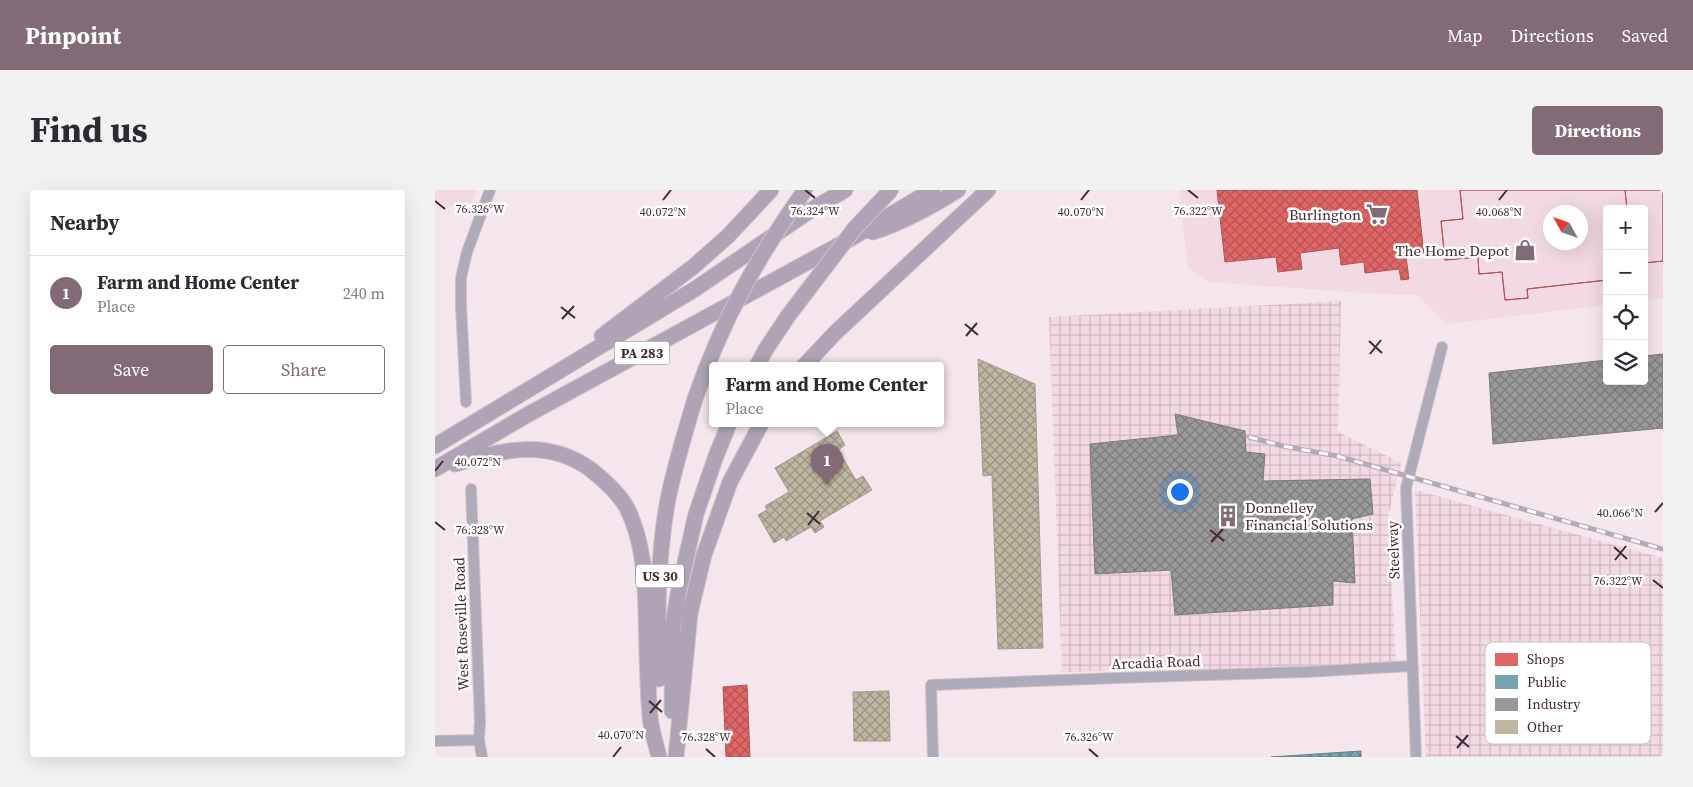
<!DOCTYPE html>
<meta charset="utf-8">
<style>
:root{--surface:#fff;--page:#f2f2f3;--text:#2b2b33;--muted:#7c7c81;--line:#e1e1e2;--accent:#826b76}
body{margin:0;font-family:"Source Serif 4",serif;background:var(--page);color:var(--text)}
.controls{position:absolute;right:15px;top:15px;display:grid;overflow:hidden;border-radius:5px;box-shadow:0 5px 20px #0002}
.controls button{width:45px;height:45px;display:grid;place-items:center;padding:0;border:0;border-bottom:1px solid var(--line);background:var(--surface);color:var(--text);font:25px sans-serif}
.compass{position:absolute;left:1108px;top:15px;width:45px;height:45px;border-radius:50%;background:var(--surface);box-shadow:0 5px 20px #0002;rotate:310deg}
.you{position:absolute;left:744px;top:301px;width:18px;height:18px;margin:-12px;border:4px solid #fff;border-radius:50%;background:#1a73e8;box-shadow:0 0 0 8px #1a73e833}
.badge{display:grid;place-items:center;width:32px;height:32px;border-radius:50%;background:var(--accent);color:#fff;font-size:16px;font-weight:700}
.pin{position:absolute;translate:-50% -41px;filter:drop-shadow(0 1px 2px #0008)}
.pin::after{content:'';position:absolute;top:26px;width:18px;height:15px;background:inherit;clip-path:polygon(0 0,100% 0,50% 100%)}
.popup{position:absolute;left:274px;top:172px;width:235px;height:65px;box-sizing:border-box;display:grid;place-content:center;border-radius:5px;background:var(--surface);filter:drop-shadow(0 1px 4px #0005);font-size:16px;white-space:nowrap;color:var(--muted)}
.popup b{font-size:19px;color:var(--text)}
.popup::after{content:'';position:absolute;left:50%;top:100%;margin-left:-10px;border:10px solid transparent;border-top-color:var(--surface)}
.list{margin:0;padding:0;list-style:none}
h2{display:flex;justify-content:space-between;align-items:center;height:65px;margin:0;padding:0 20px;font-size:21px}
h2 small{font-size:16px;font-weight:400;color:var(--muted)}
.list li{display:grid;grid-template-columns:32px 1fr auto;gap:15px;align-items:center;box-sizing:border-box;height:75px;padding:0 20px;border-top:1px solid var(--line)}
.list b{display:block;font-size:19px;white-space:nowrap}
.list p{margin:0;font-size:16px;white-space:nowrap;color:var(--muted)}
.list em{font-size:16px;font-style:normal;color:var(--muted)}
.actions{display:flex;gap:10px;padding:15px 20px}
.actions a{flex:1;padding:11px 0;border:1px solid var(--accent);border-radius:5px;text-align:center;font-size:18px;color:var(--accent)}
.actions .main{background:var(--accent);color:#fff}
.icon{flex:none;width:28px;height:28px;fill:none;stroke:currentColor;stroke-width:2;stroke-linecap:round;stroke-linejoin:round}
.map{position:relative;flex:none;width:1228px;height:567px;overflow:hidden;border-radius:5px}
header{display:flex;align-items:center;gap:30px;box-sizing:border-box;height:70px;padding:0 25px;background:var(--accent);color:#fff}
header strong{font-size:24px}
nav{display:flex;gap:28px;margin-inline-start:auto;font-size:18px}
.intro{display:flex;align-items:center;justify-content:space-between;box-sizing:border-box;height:120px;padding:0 30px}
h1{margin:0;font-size:35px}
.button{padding:12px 22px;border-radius:5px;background:var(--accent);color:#fff;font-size:18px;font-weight:700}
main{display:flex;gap:30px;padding:0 30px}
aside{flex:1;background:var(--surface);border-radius:5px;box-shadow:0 5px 20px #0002}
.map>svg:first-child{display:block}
.built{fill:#f2d9e4;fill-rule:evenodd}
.industrial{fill:url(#industrial-grid)}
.shops{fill:url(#shops-cross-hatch);stroke:#b15458;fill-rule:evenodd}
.public{fill:url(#public-cross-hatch);stroke:#67808b}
.industry{fill:url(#industry-cross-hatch);stroke:#80787b}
.building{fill:url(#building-cross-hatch);stroke:#a29b92}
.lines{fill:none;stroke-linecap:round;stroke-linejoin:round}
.minor-casing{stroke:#d0c1c8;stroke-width:12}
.highway-casing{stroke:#d0c1c8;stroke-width:17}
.minor{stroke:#aeaab8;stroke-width:10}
.highway{stroke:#aea4b5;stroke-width:15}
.rail-casing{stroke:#b4aab5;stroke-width:5}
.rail{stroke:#fff;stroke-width:3;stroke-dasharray:9;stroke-linecap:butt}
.highway-bridge-casing{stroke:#d0c1c8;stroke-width:17;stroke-linecap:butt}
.highway-bridge{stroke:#aea4b5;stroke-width:15}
.ticks{fill:none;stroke:#442a36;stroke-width:2}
.labels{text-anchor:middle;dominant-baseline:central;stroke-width:5;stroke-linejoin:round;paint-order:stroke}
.shield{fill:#fff;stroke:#7c6a72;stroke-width:1}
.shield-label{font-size:14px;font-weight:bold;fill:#442a36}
.poi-label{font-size:15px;fill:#442a36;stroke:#fff;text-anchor:end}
.street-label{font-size:15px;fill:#442a36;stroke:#fff}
.key{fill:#fff;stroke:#c7bfc3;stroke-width:1}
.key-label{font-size:14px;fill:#442a36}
.ticks-label{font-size:12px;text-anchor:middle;fill:#442a36;stroke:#fff;stroke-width:5;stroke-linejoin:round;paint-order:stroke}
</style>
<header>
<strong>Pinpoint</strong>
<nav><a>Map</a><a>Directions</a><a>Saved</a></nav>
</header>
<div class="intro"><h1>Find us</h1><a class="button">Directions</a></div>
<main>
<aside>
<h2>Nearby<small></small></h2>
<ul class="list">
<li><span class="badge">1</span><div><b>Farm and Home Center</b><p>Place</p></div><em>240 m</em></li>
</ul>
<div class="actions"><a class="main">Save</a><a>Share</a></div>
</aside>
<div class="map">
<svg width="1228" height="567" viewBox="0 0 1228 567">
<defs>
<pattern id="industrial-grid" width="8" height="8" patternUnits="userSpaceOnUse" patternTransform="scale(1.25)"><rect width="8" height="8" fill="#f2d9e4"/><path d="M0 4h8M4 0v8" fill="none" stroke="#d1bac4"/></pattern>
<pattern id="shops-cross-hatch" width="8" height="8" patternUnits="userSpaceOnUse" patternTransform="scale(1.25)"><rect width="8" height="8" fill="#e06666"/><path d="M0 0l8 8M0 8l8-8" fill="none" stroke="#b75455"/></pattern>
<pattern id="public-cross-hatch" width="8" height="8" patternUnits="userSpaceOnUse" patternTransform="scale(1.25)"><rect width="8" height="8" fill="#76a5af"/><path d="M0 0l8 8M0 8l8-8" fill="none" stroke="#62878f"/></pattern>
<pattern id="industry-cross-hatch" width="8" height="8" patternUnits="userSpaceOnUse" patternTransform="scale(1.25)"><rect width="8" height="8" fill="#999"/><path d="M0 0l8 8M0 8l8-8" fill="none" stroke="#7e7d7e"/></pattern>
<pattern id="building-cross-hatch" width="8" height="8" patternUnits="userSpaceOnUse" patternTransform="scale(1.25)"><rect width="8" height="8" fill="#bdb6a0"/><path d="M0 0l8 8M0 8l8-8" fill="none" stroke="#9b9483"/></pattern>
</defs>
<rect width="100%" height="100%" fill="#f5e5ec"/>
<path class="built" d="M0,0H42L33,22L0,11Z
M744,0H1228V108L1209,111V19H1172V115L1012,134L982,105L928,103L774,92L753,78ZM1116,22H1146V52H1116Z"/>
<path class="industrial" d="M906,111L903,242L966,273L953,327L961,477L627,482L614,127Z
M980,300L1228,368V567H991Z"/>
<path class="shops" d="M782,0H982L989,65L971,67L974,89L966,90L964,79L930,83L929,72L906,75L904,58L865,63L867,79L843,82L841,67L790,72Z
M1025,0H1228V71L1209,73V19H1172V90L1092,99L1093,108L1070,110L1067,82L1044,84L1043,67L1010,70L1006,31L1028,29ZM1116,22H1146V52H1116Z
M1025,0H1190L1192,19H1172V90L1092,99L1093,108L1070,110L1067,82L1044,84L1043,67L1010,70L1006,31L1028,29ZM1116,22H1146V52H1116Z
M1190,0H1228V71L1209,73V19H1192Z
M312,495L315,567H291L288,497Z"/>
<path class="public" d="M926,561V567H836Z"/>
<path class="industry" d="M1228,164V238L1058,254L1054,183L1172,170V191H1209V166Z
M740,224L810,241L811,262L830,264L828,291L935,289L938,324L917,329L920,393L898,391V415L740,425L736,380L660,384L655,254L743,245Z"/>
<path class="building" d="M543,169L600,194L608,458L563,459L557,285L548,286Z
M402,241L410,255L403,260L421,290L428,286L437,300L385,331L389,337L380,343L376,337L351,351L349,347L339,353L323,325L332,320L330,316L354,302L340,278Z
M454,501L455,551H419L418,502Z"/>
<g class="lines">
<g class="minor-casing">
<path id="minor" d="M31,212L26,116V88L32,62L55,0
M36,299L45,531L44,550L47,567
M0,551L44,550
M498,567L496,495L682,488L870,482L977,476
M981,567L971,298L1007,157"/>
</g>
<g class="highway-casing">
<path id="highway" d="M438,42C469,32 496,17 523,0
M167,146L258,77L293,46L336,0
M322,176L331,159
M369,176L400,143L553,0
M0,256L260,99L376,20L410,0
M20,274C66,260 112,248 155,279C169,290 185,304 193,320C208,352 210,386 211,420C212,455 212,491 215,526C216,540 221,554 224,567
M0,279L92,225L415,49L497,0
M224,489C222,429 222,368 233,309C240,275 250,242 260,209
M237,521L238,435L243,404L261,324L281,266L294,234
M241,567L255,423L269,365L295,292L326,234"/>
</g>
<use href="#minor" class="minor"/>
<use href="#highway" class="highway"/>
<g class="rail-casing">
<path id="rail" d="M814,247L848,256L902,266L1228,359"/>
</g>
<use href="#rail" class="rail"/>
<g class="highway-bridge-casing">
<path id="highway-bridge" d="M331,159L353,126L420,38L456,0
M260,209C287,130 322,68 370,0"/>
</g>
<use href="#highway-bridge" class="highway-bridge"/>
</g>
<path class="ticks" d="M370,0L380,8M753,0L763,8M228,10L236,0M646,10L654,0M1064,10L1072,0M0,11L10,19M126,117L140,128M127,129L139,116M530,134L543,145M531,146L542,133M934,151L947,163M935,164L946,150M0,281L8,271M1220,322L1228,313M372,323L385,334M0,332L10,340M373,335L384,321M775,340L789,351M776,352L788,339M1179,357L1192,369M1180,370L1191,356M1218,390L1228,398M214,511L227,522M215,523L226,510M1021,546L1034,557M1022,558L1033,545M271,559L280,567M654,559L663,567M178,567L186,557"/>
<defs>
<g id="supermarket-bare" transform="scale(1.725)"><path d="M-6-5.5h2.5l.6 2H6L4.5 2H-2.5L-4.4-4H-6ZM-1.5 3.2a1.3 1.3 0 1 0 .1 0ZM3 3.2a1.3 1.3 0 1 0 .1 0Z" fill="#826b76" stroke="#fff" stroke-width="2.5" paint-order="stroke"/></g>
<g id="shop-bare" transform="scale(1.725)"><path d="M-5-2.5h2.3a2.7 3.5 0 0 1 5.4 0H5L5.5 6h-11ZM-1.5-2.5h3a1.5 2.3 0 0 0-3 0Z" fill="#826b76" stroke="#fff" stroke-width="2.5" paint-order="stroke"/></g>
<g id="building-bare" transform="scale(1.725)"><path d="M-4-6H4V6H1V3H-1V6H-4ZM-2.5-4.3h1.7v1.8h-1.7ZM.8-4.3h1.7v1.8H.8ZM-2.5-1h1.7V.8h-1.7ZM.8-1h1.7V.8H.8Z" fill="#826b76" stroke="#fff" stroke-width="2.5" paint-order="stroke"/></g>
</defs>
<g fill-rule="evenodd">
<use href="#supermarket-bare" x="942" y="24"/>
<use href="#shop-bare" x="1090" y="60"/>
<use href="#building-bare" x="793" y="326"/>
</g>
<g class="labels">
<g class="shield">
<rect x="179.5" y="151.5" width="55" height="23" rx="4"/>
<rect x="201" y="374.5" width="48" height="23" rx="4"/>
</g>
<g class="shield-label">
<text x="207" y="163">PA 283</text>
<text x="225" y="386">US 30</text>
</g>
<g class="poi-label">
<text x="926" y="24">Burlington</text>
<text x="1074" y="60">The Home Depot</text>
<text x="810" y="317" text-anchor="start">Donnelley<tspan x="810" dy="17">Financial Solutions</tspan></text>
</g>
<g class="street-label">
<text transform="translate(958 360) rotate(-92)">Steelway</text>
<text transform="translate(26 434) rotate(-92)">West Roseville Road</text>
<text transform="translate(721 472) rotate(-2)">Arcadia Road</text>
</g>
</g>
<rect x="1050" y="452" width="166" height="102" rx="8" class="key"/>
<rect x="1060" y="463" width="23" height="13" fill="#e06666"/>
<rect x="1060" y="485" width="23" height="14" fill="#76a5af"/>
<rect x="1060" y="508" width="23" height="13" fill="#999"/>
<rect x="1060" y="530" width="23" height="14" fill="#bdb6a0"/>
<g class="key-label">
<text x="1092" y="474">Shops</text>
<text x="1092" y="497">Public</text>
<text x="1092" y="519">Industry</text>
<text x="1092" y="542">Other</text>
</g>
<g class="ticks-label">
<text x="45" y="23">76.326°W</text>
<text x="380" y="25">76.324°W</text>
<text x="763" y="25">76.322°W</text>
<text x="228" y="26">40.072°N</text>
<text x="646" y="26">40.070°N</text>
<text x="1064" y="26">40.068°N</text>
<text x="43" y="276">40.072°N</text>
<text x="1185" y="327">40.066°N</text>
<text x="45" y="344">76.328°W</text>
<text x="1183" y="395">76.322°W</text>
<text x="186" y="549">40.070°N</text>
<text x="271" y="551">76.328°W</text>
<text x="654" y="551">76.326°W</text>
</g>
</svg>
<div class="controls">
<button>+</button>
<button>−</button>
<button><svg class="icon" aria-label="locate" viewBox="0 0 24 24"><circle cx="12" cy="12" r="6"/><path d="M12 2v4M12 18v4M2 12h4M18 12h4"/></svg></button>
<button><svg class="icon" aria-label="layers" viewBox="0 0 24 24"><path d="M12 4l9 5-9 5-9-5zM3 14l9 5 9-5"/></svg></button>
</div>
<svg class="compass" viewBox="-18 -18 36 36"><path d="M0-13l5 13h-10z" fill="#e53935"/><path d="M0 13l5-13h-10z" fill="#7c7c81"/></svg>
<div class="you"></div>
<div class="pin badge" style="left:392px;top:295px">1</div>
<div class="popup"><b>Farm and Home Center</b>Place</div>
</div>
</main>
